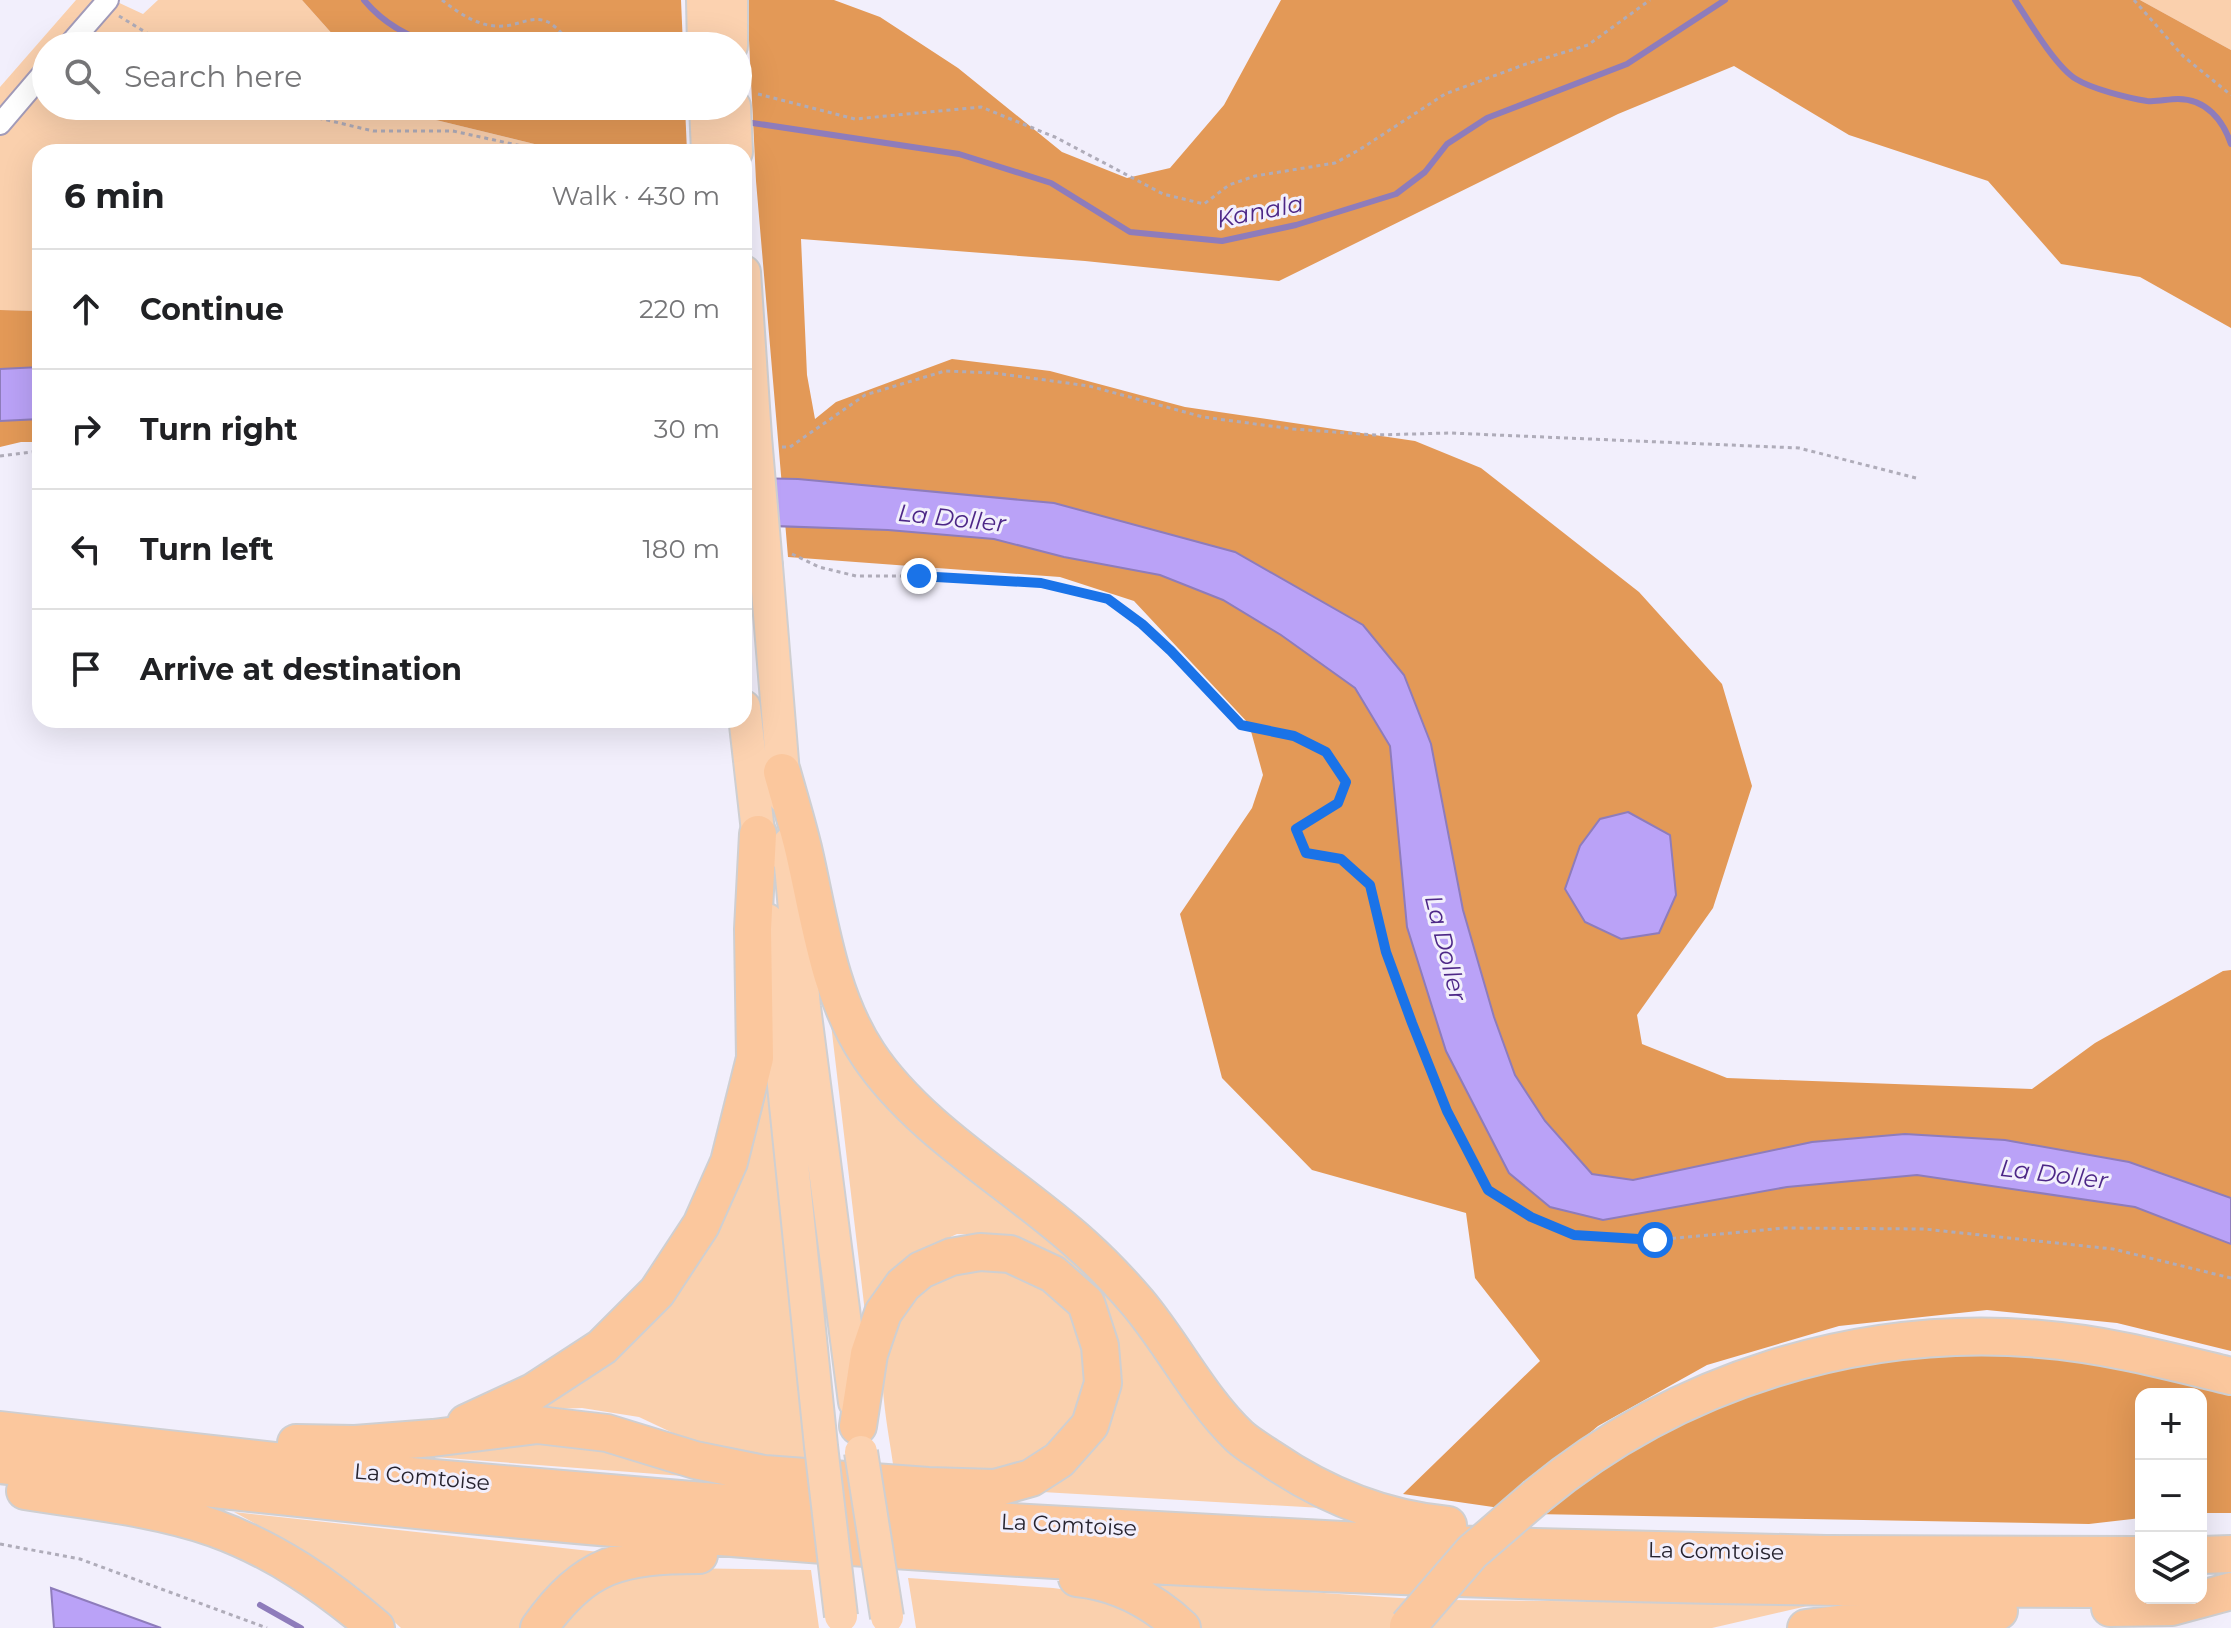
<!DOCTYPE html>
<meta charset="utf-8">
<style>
:root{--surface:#fff;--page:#f2f2f2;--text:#202124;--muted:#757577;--line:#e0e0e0}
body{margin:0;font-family:Montserrat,sans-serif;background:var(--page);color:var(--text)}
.controls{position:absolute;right:24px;bottom:24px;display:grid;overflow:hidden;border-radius:16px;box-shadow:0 8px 32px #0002}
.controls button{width:72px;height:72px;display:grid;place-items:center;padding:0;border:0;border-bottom:2px solid var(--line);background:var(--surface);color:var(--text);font:40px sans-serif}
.stop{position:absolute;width:24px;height:24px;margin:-18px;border:6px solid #1a73e8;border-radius:50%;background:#fff}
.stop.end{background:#1a73e8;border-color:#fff;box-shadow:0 2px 8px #0008}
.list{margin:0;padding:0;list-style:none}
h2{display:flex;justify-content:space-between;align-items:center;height:104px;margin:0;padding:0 32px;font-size:34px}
h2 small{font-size:26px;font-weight:400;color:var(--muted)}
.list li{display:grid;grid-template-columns:52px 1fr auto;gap:24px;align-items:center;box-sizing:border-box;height:120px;padding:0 32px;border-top:2px solid var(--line)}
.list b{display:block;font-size:30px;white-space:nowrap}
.list em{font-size:26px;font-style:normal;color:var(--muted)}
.icon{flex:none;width:44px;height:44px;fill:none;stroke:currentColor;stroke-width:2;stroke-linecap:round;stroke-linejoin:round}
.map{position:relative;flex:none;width:2231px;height:1628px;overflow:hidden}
.search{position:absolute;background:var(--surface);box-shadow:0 8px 32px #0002;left:32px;top:32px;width:720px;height:88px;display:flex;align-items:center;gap:20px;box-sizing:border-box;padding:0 28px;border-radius:44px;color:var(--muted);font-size:30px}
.panel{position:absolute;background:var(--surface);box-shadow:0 8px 32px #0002;left:32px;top:144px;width:720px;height:584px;border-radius:24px}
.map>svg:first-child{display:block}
.green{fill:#fad0ad}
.forest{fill:#e39957}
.water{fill:#baa2f7;stroke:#8e7cbb;stroke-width:2}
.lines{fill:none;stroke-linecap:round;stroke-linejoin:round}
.stream{stroke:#8e7cbb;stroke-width:6}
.minor-casing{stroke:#a29bb9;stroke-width:24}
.trunk-casing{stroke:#cfcfd1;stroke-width:36}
.motorway-casing{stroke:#cfcfd1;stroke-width:40}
.path{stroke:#afacb9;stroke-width:3;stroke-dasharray:4 4;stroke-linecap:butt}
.minor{stroke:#fff;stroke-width:20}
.trunk{stroke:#fcd2b0;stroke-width:32}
.motorway{stroke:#fbc79d;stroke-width:36}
.trunk-bridge-casing{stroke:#cfcfd1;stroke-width:36;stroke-linecap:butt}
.motorway-bridge-casing{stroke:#cfcfd1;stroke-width:40;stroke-linecap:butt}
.trunk-bridge{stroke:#fcd2b0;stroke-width:32}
.motorway-bridge{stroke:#fbc79d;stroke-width:36}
.route{stroke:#1a73e8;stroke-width:10}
.labels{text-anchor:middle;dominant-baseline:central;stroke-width:6;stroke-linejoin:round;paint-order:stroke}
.street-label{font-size:22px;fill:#272430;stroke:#f2effc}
.water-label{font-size:24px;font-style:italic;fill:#4d2787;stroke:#f2effc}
</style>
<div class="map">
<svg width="2231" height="1628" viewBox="0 0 2231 1628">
<rect width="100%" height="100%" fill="#f2effc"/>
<path class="green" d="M76,0H113L143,14L158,0H302L343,46H46V106H397L403,112L567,152H40V311L0,310V87Z
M2140,0H2231V50Z
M831,1024L873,1085L1013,1204L1339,1509L1025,1491L1079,1467L1106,1430L1063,1260L1015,1236L957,1234L911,1255L883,1289L866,1321Z
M767,1060L810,1459L727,1452L673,1433L639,1417L582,1408L525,1410L704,1251L743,1177Z
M945,1268L1025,1269L1084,1326L1092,1369L1081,1409L1054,1448L1014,1468L958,1470L893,1464C885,1407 868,1343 908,1294C917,1283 934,1276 945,1268Z
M542,1440L603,1448L736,1480L421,1456Z
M234,1512L599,1552L544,1591L519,1628H401L357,1587L287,1541Z
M673,1568L811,1570L819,1628H554L583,1597L624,1572Z
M908,1578L1053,1588L1091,1593L1137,1611L1160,1628H916Z
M1140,1581L1415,1599L1392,1628H1199Z
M1449,1600L1816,1604L1712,1628H1425Z"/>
<path class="forest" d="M302,0H681L683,46H343Z
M747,0H834L880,17L958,68L1062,152L1127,178L1170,168L1224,105L1281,0H2140L2231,50V328L2140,277L2061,264L1988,181L1849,135L1734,66L1618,114L1279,281L1085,261L801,239L807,375L815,419L836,402L952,359L1050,371L1185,407L1415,441L1481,468L1639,592L1722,684L1752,786L1713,908L1637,1015L1642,1044L1727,1078L2032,1089L2095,1043L2223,971L2231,970V1351L2117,1323L1987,1310L1839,1326L1707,1365L1598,1426L1500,1508L1403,1494L1540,1361L1475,1278L1466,1213L1312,1170L1222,1078L1180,914L1252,808L1263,775L1249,724L1134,601L1060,577L788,557L756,181Z
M397,106H685L687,152H567L403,112Z
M0,310L40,311V442H21L0,447Z
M1947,1350L2066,1359L2180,1381L2231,1394V1513H2201V1394H2141V1518L2089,1524L1534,1514L1617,1451L1807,1369Z"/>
<path class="water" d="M40,367V419L0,421V369Z
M744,478L798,479L1054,503L1235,552L1363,625L1404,675L1431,744L1463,910L1494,1017L1515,1075L1545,1121L1592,1174L1633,1180L1812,1142L1905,1134L2005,1140L2129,1162L2231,1198V1244L2135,1207L1917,1175L1787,1187L1603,1220L1550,1207L1509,1173L1446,1051L1407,927L1390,746L1355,688L1281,635L1223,600L1160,575L1064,557L994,539L888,530L744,525Z
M1628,812L1670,835L1676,895L1659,933L1621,939L1585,922L1565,889L1580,846L1600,819Z
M51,1588L161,1628H54Z"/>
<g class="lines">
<path class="stream" d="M364,0C383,23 410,38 439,46
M2015,0C2028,20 2056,67 2076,79C2092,89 2128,98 2147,101C2157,102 2168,99 2178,99C2206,99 2223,120 2231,144
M668,106L696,113
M746,122L959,154L1051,183L1130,232L1222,241L1296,225L1396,194L1425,172L1447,144L1487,118L1627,64L1725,0
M260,1605L301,1628"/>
<g class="minor-casing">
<path id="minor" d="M68,46L108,0
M0,124L46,70"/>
</g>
<g class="trunk-casing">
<path id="trunk" d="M703,0L704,46
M731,0V46
M706,106L708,152
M734,106L736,152
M744,272L755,437
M766,566L785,798
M744,707L761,858
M789,844L804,1007L855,1402
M767,920L821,1446"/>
</g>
<g class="motorway-casing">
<path id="motorway" d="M782,772C789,797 797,823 803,848C819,916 828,994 868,1054C919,1131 1015,1184 1083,1246C1103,1264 1121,1283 1138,1303C1174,1346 1199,1398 1240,1437C1249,1445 1260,1451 1270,1458C1324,1495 1383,1519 1448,1525
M466,1423L533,1392L602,1347L657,1292L701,1225L729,1162L755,1058L753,929L758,834
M0,1430L399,1475L798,1509L1011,1522L1361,1541L1535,1547L1826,1554L2141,1555
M296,1443L355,1444L433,1438L538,1425L607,1433L695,1460L764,1474L928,1486L995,1488L1031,1478L1059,1460L1090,1425L1103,1383L1100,1346L1086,1303L1053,1274L1010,1254L980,1252L951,1257L921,1270L903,1285L883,1313L869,1354L858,1426
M0,1465C339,1505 679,1538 1020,1558C1393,1580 1767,1589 2141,1589
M25,1491C87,1501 154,1507 214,1528C275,1550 327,1586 376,1628
M1537,1496C1677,1380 1860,1324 2040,1339C2105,1344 2169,1361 2231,1376
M2201,1555L2231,1554
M1077,1578C1118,1582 1152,1600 1182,1628
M2110,1608L2172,1607L2231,1591
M539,1628C585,1563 622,1555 699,1555
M1806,1628L1877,1619L1999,1611"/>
</g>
<path class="path" d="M442,0C460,14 480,28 504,26C519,25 533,15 548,22C558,27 566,40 577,46
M2134,0L2183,56L2231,95
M119,16L168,46
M758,94L855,119L981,107L1055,137L1163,194L1204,204L1229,185L1255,176L1335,163L1359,150L1445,94L1526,64L1588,45L1650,0
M289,106L310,116L373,131H453L549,152
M782,447H790L865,395L945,371L994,373L1089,386L1203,417L1293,429L1375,435L1450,433L1799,448L1916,478
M0,456L40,451
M792,554L819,567L856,576H919L1041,583L1108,599L1142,624L1171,651L1241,725L1294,736L1326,752L1346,782L1338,803L1296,829L1306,853L1341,859L1370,885L1386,952L1447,1111L1488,1190L1531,1217L1574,1235L1655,1240L1785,1228L1924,1229L2113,1249L2231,1278
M0,1544L80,1559L267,1628"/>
<use href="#minor" class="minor"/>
<use href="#trunk" class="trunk"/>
<use href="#motorway" class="motorway"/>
<g class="trunk-bridge-casing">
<path id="trunk-bridge" d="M755,437L766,566
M821,1446L841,1616
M861,1452L887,1617"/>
</g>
<g class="motorway-bridge-casing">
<path id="motorway-bridge" d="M1408,1626L1472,1552L1537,1496"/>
</g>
<use href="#trunk-bridge" class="trunk-bridge"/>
<use href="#motorway-bridge" class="motorway-bridge"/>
</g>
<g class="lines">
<path class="route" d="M919,576L1041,583L1108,599L1142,624L1171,651L1241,725L1294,736L1326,752L1346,782L1338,803L1296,829L1306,853L1341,859L1370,885L1386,952L1412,1023L1447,1111L1488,1190L1531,1217L1574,1235L1655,1240"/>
</g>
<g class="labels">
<g class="street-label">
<text transform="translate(422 1477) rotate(5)">La Comtoise</text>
<text transform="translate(1069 1525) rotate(3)">La Comtoise</text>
<text transform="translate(1716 1551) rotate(1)">La Comtoise</text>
</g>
<g class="water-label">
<text transform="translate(1260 211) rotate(-11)">Kanala</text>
<text transform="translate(952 518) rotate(6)">La Doller</text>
<text transform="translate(1446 948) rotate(76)">La Doller</text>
<text transform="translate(2054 1174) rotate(7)">La Doller</text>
</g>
</g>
</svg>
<div class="controls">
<button>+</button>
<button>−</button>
<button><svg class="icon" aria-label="layers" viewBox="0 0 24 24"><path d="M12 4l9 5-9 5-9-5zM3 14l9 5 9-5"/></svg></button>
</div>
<div class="stop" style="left:1655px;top:1240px"></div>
<div class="stop end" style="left:919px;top:576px"></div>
<div class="search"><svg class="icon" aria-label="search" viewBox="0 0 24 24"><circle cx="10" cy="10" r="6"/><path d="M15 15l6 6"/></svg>Search here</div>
<section class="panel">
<h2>6 min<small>Walk · 430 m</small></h2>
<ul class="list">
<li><svg class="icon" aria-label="ahead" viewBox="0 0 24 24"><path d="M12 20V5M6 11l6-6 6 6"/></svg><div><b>Continue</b></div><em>220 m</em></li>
<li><svg class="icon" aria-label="right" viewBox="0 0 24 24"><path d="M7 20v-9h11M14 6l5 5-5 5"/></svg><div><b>Turn right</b></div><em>30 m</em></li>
<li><svg class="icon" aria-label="left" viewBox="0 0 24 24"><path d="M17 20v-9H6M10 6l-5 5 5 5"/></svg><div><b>Turn left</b></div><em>180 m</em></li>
<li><svg class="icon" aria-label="arrive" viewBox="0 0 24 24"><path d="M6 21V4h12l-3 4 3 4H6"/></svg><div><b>Arrive at destination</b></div></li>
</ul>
</section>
</div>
